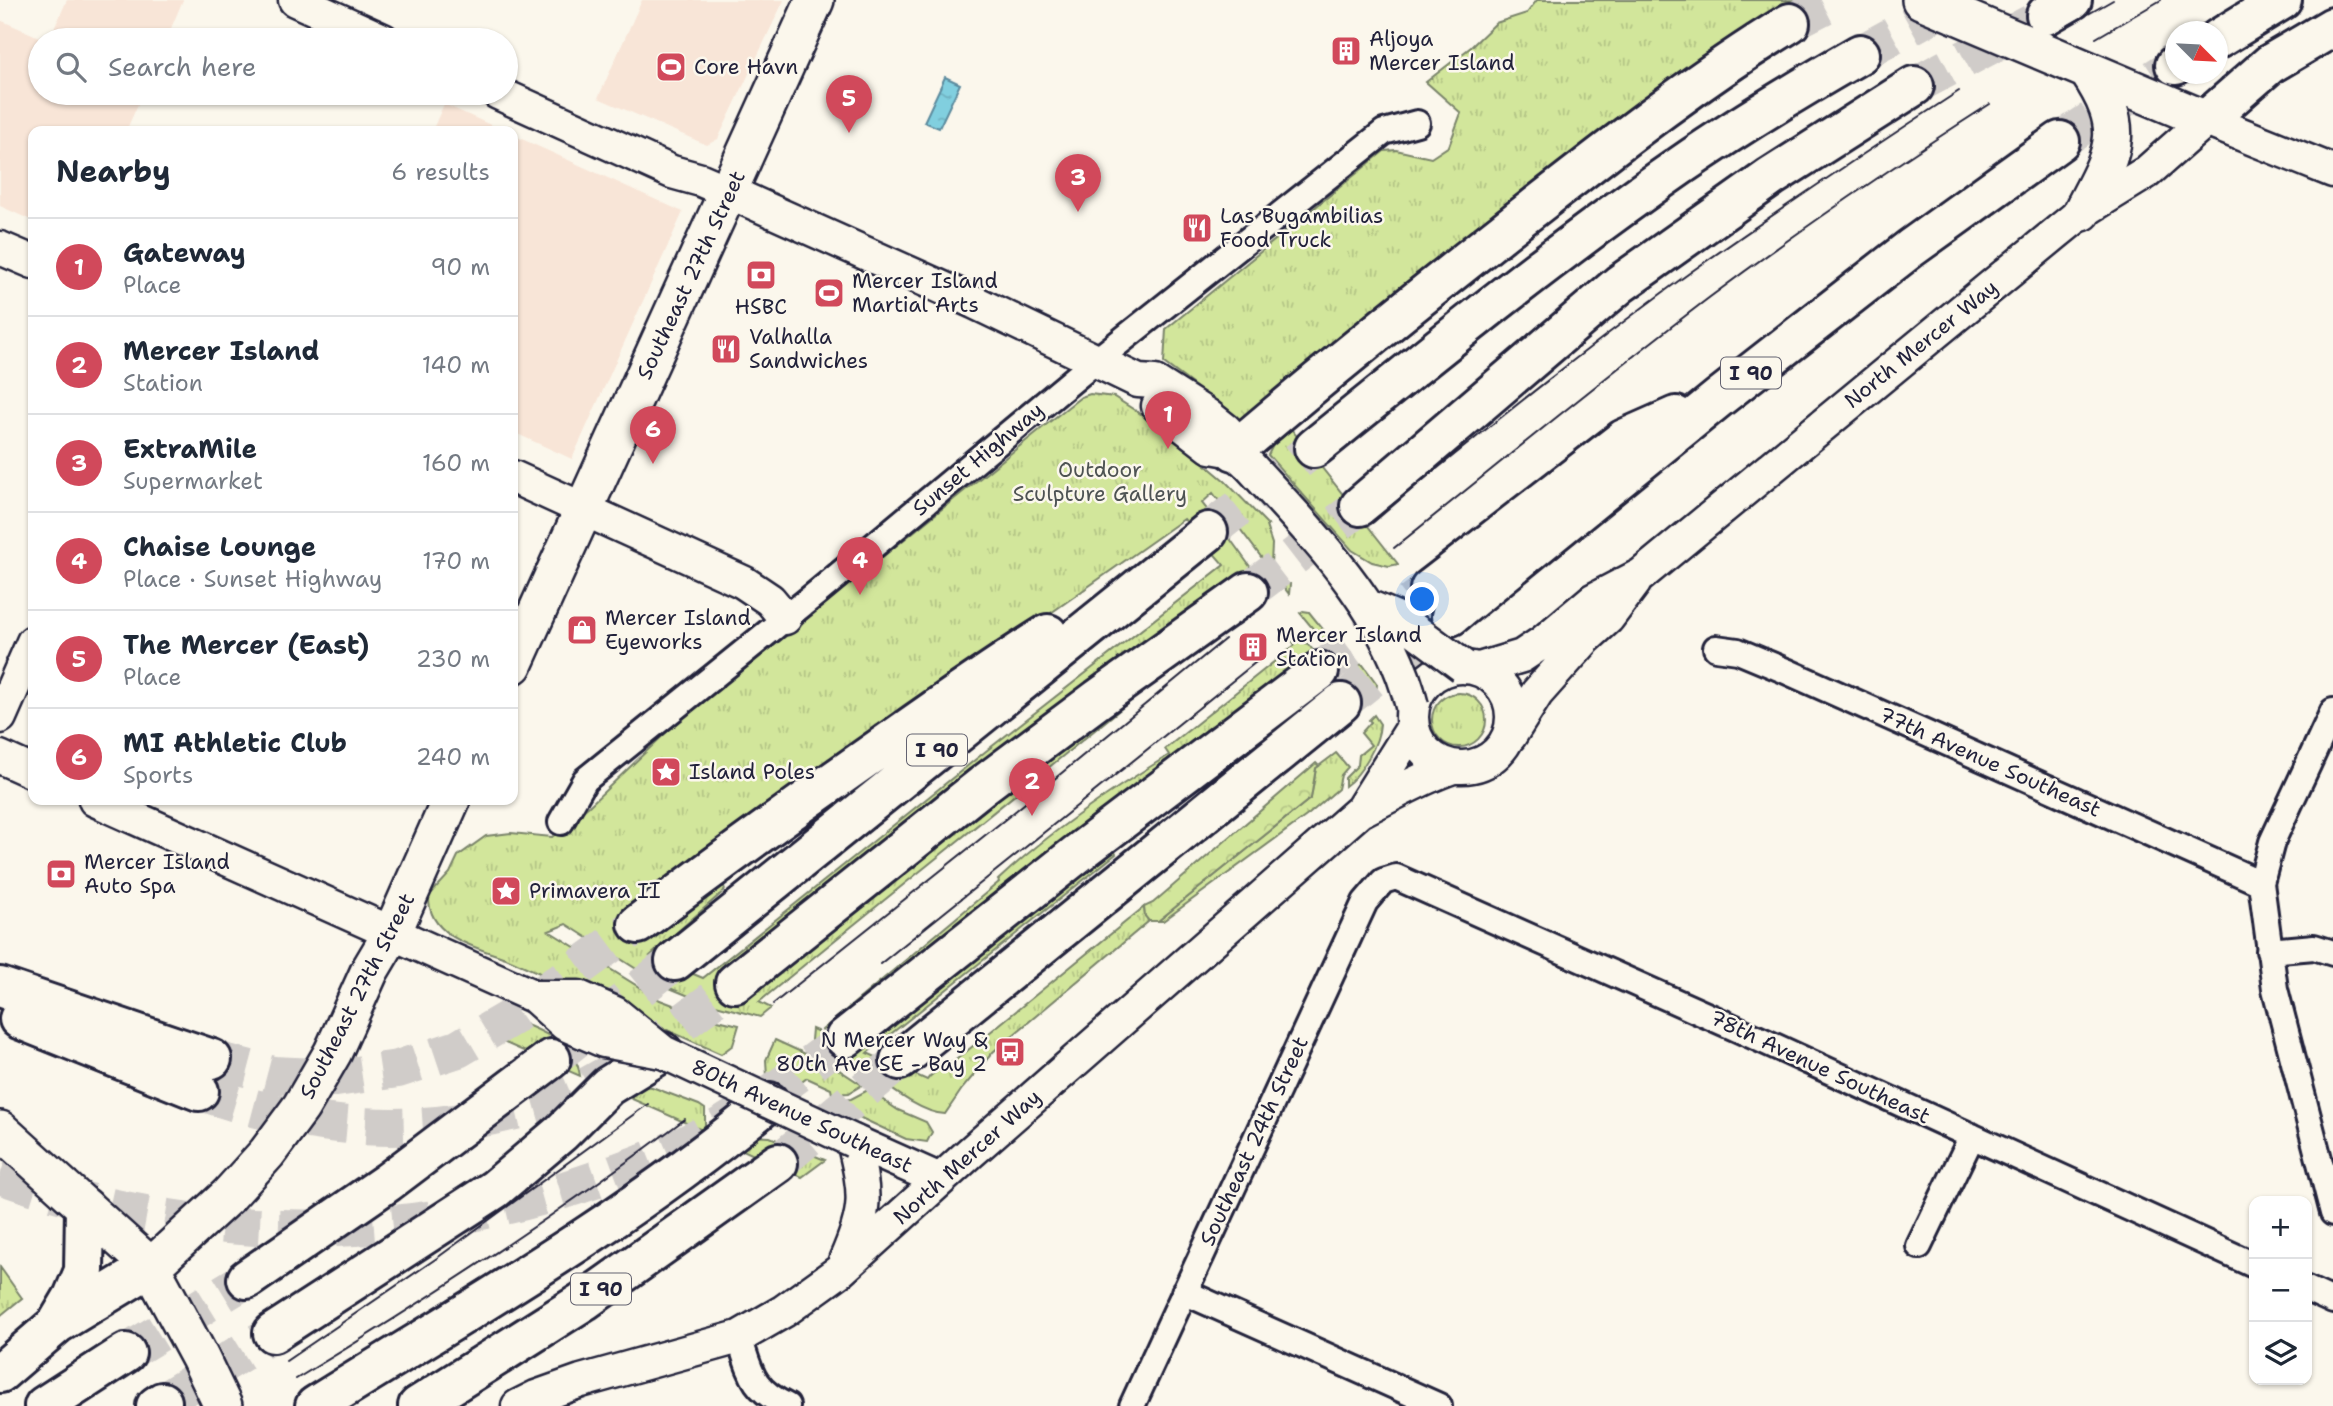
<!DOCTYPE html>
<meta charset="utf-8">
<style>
:root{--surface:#fff;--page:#f2f2f3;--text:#1f2937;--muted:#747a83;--line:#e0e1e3;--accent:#d1495b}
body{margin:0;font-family:"Shantell Sans",sans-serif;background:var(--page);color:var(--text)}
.controls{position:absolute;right:21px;bottom:21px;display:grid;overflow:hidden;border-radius:14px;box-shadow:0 2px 5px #0004}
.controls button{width:63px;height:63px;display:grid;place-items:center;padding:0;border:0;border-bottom:2px solid var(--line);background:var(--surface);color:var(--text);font:35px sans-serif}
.compass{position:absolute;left:2165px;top:21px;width:63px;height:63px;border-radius:50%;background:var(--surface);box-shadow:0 2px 5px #0004;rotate:114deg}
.you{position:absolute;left:1423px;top:600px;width:24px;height:24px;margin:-18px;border:5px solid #fff;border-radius:50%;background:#1a73e8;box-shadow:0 0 0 10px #1a73e833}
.badge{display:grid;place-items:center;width:46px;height:46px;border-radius:50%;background:var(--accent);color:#fff;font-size:23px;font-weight:700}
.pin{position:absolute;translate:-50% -58px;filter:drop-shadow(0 2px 4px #0008)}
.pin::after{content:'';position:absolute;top:37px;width:24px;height:21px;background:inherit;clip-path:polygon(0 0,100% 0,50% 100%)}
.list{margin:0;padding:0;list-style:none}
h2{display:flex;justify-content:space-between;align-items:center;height:91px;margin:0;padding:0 28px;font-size:30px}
h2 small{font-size:23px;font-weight:400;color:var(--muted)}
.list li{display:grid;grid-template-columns:46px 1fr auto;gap:21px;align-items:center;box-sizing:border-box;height:98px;padding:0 28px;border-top:2px solid var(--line)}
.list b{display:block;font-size:26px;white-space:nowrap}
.list p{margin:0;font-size:23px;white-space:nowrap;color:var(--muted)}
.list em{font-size:23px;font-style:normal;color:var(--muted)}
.icon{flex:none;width:38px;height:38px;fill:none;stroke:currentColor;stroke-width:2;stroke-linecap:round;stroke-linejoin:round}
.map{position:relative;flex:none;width:2333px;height:1406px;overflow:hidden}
.search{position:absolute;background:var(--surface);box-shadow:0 2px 5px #0004;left:28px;top:28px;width:490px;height:77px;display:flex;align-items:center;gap:18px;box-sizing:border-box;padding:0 24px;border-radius:38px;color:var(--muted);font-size:26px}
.panel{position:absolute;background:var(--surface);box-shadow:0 2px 5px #0004;left:28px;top:126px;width:490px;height:679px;border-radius:14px}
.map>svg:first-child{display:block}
.built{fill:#f8e5d7}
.grass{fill:url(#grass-tufts);stroke:#7a846b;stroke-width:2;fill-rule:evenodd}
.forest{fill:url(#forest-crowns);stroke:#7a846b;stroke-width:2}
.water{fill:url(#water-ripples);stroke:#5b8a9d;stroke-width:2}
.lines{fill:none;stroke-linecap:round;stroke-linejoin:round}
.motorway-tunnel{stroke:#d0ccc9;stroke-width:38;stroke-dasharray:38 19;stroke-linecap:butt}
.minor-casing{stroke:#22223b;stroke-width:30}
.tertiary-casing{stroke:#22223b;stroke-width:37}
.secondary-casing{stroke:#22223b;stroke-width:42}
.motorway-casing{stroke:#22223b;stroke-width:44}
.minor{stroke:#fbf7ec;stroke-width:24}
.tertiary{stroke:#fbf7ec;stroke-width:32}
.secondary{stroke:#fbf7ec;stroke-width:37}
.motorway{stroke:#fbf7ec;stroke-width:38}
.tram{stroke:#22223b;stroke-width:2}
.tertiary-bridge-casing{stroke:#22223b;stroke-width:37;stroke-linecap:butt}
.tertiary-bridge{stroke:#fbf7ec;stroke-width:32}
.labels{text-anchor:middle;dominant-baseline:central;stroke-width:5;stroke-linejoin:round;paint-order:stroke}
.shield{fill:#fbf7ec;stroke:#636270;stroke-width:2}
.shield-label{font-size:19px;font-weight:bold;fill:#22223b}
.poi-label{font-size:21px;fill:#22223b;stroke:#fbf7ec;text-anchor:start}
.street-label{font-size:21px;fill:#22223b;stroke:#fbf7ec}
.park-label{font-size:21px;fill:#4e5353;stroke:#fbf7ec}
</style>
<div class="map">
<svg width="2333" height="1406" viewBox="0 0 2333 1406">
<defs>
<pattern id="grass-tufts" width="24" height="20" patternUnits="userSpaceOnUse" patternTransform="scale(1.75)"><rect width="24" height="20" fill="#d2e69b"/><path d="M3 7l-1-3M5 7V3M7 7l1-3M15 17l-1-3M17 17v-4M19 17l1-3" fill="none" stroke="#b4c586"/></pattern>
<pattern id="forest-crowns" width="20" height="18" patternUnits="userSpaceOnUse" patternTransform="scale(1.75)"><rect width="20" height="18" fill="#d2e69b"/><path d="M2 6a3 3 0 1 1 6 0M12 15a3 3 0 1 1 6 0" fill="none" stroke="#b4c586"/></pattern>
<pattern id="water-ripples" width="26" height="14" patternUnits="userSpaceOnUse" patternTransform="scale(1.75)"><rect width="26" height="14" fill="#81cfdf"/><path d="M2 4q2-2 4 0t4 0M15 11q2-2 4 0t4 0" fill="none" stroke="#6fb1c0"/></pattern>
</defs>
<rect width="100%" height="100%" fill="#fbf7ec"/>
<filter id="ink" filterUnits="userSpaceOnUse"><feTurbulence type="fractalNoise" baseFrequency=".0143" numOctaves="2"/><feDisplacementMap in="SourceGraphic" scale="14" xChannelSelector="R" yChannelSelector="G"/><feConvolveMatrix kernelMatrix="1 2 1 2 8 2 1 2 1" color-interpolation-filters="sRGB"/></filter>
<g filter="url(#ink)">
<path class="built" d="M67,0H183L166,40H49Z
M642,0H784L718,139L707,145L598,98Z
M0,20L46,40H40V93H143L126,131H33V221L0,206Z
M444,104L504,131H432Z
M513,135L683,212L572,459L513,432Z"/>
<path class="grass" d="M1537,0H1816L1244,423L1164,363L1166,329L1384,151L1396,150L1431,158L1449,146L1461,113L1426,82L1471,47L1496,23L1527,13Z
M1090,394L1114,397L1161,427L1225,481L1268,525L1266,526L1272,544L1271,564L1288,584H1290L1289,594L1213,493L1202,503L1228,536L1259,579L918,852L1213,633C1063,758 910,878 759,1002L771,1008L760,1017L701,1001L660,984L566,924L549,931L660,1000L705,1017L739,1025L733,1045L721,1054L506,958C474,947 427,936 429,896L450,873L458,856L486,836L511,833L552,837L589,806L694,706L776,643L1068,407L1081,397ZM1184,519L1224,565L986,751L703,978L650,956L725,890L723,883L973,668Z
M1288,425L1398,564L1389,566L1372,562L1352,550L1268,455L1278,435Z
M1303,611L1309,612L1350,663L1363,665L1377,684L1376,694L1343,665L1300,613Z
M1295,639L1308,644L1316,654L1178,753L1174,763L825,1034L851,1046L1112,847L1116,854L867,1053L927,1080C933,1070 946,1067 957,1059L1144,907L1145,916L1149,921L993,1052L962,1089L945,1114C916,1113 875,1075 850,1060C838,1051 824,1046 811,1040L812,1029L824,1034L822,1030L999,882L998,880C1049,832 1110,791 1169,755L1165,749L1295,645L1293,642Z
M1432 720a27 27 0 1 1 54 0a27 27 0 1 1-54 0Z
M1374,715L1380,724C1379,744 1361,775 1345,786V778L1358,765L1359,755L1371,745L1361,733L1371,722L1369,720Z
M1336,753L1348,767L1341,775L1338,789L1309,814L1163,921H1158L1311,798L1316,768Z
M494,1012C524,1025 576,1037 580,1076L494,1038Z
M775,1040L836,1068L862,1085L849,1093L832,1094L831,1089L807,1078L795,1087L767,1076L766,1060Z
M637,1085L652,1087L699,1105L705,1109V1125L702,1130L614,1091Z
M868,1090L898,1110L926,1122L932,1132L927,1142L906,1139L833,1105L832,1100L851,1099Z
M748,1136L770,1137L825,1160L802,1177L732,1145Z
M0,1267L22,1298L0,1316Z"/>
<path class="forest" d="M1316,763L1319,766L1316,768L1311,798L1158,921H1149L1145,916L1144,907L1153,903Z"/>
<path class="water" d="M945,77L960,84L939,128L924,122Z"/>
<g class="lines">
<path class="motorway-tunnel" d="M1790,23L1835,0
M1860,54L1958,0
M1914,86L2032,23
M2060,141L2175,65
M1208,532L1314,448
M1248,592L1360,506
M1319,671L1430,589
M1341,703L1451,616
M212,1059L273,1075L336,1078L398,1069L458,1049L512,1017L638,924
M551,1059L675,961
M199,1091C301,1127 400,1139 506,1113C530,1108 555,1101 577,1091C634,1063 684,1021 735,983
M778,1163L900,1060
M0,1175C195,1245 407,1247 603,1177C644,1162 687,1146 724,1124C767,1098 806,1068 845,1038
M126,1353L247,1279
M162,1402L273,1333"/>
<g class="minor-casing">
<path id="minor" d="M1716,648L1738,651L1786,671L2261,883
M2333,711L2272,842L2261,883L2275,989L2333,1213
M561,822L585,780L818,592L1097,360L1384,132L1417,123
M2269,951L2314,947L2333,953
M1919,1246L1972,1136
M2307,1289L2333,1301
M1184,1292L1439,1406
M739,1337C751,1373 751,1388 787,1406
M1132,1406L1365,902L1383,881L1396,877L1733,1027L2254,1265"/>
</g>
<g class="tertiary-casing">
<path id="tertiary" d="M295,0L383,40
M498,93L672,172L701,180L729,192L974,302L1138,381L1155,382L1207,415L1226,430L1234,451L1248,464
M0,248L33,262
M1158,406L1211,447L1234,451
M513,477L743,582L770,600L785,618
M1412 717a50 50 0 1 1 100 0a50 50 0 1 1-100 0Z
M1479,669L1522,656L1543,642L1593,600L1641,575L2055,234L2082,212L2147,172L2206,120L2333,171
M0,717L33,642
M1510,736L1537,693L1586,638L1608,618L1635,582
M0,757L33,772
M95,800L535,997
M1362,810C1393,795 1420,778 1453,767
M853,1141L940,1180
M845,1261C868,1209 866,1195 853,1141
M518,1406L536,1397L581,1381L739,1337L784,1311L841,1270L970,1153L1361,810L1413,727"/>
</g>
<g class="secondary-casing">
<path id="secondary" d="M1921,0L2206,120
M2082,212C2113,152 2129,132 2088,71
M513,665L815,0
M0,1130L151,1267L200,1358L223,1406
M151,1267L228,1196L267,1153L301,1107L333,1052L370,970L392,933L451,800"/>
</g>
<g class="motorway-casing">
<path id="motorway" d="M2046,15L2072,0
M2218,39L2282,0
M2175,65H2176
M2206,120L2270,64L2333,27
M1314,448C1434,351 1553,254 1680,166C1738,126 1799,89 1860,54
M1234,451C1331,368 1430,289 1531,210C1617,143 1697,80 1790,23
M1360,506L1620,284L1771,177L1914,86
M1430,589L1624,439L1676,416
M1451,616L1720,397L1911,248L2060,141
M638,924C722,860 807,799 893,739C944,703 995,667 1048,634
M675,961L1208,532
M735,983L983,785L1098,699L1248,592
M0,987L212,1059
M19,1019L199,1091
M845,1038L1077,854L1319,671
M900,1060L1341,703
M247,1279L388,1182L551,1059
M57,1324L73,1297L84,1271L85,1208
M273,1333L495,1189L561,1133L608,1086L663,1052
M0,1373L57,1324L151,1267
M44,1406L126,1353
M156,1406L162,1402
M315,1406C469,1310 629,1219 769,1102
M418,1406L584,1301L778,1163"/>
</g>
<use href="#minor" class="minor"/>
<use href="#tertiary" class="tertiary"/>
<use href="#secondary" class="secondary"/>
<use href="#motorway" class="motorway"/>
<path class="tram" d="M2069,25L2113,0
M2096,38L2161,0
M1372,521C1479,435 1584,349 1695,269C1782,208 1870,149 1959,91
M1394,548C1499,464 1603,378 1710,297C1801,229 1895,165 1990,104
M880,964L1261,658
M773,1004L1008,817L1225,639
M286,1361L437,1258L648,1104
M296,1379C429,1299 560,1213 685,1119"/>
<g class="tertiary-bridge-casing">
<path id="tertiary-bridge" d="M1248,464C1313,535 1389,610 1412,706
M1370,607L1401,620L1463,666
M535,997H579L615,1013L663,1052L853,1141
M535,997L565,1024L604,1041L662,1052"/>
</g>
<use href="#tertiary-bridge" class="tertiary-bridge"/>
</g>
</g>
<defs>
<g id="building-square" transform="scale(1.575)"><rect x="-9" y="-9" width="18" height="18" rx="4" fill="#d1495b" stroke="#fbf7ec"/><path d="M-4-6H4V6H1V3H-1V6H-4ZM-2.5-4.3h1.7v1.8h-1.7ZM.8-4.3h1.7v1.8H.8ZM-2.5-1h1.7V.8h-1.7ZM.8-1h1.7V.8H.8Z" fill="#fff"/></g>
<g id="stadium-square" transform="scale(1.575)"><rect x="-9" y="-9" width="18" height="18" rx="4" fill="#d1495b" stroke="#fbf7ec"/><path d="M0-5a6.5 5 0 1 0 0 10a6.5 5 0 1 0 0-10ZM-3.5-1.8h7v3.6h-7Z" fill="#fff"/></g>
<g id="restaurant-square" transform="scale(1.575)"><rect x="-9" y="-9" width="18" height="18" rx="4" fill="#d1495b" stroke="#fbf7ec"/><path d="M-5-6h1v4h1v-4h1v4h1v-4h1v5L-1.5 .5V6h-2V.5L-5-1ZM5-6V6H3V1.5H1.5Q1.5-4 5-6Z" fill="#fff"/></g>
<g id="bank-square" transform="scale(1.575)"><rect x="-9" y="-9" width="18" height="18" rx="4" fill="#d1495b" stroke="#fbf7ec"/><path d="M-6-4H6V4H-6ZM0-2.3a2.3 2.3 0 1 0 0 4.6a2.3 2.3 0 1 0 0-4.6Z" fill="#fff"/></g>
<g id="shop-square" transform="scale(1.575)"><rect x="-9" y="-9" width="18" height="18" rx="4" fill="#d1495b" stroke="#fbf7ec"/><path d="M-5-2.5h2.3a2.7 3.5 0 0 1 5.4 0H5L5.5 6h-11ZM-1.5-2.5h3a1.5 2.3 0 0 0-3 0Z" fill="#fff"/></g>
<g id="sight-square" transform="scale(1.575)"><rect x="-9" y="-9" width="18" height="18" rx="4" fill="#d1495b" stroke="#fbf7ec"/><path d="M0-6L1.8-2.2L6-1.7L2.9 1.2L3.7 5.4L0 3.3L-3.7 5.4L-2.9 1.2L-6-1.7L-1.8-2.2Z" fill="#fff"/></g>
<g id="bus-square" transform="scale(1.575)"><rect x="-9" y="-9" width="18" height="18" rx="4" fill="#d1495b" stroke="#fbf7ec"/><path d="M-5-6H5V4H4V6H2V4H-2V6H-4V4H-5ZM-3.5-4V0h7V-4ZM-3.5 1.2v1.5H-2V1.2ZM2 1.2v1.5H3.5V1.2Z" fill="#fff"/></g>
</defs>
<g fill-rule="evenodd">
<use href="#building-square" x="1346" y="51"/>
<use href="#stadium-square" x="671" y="67"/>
<use href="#restaurant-square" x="1197" y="228"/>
<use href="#bank-square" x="761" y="275"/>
<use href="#stadium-square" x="829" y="293"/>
<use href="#restaurant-square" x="726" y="349"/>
<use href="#shop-square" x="582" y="630"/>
<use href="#building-square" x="1253" y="647"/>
<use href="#sight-square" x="666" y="772"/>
<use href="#bank-square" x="61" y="874"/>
<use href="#sight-square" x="506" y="891"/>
<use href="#bus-square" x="1010" y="1052"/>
</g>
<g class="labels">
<g class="shield">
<rect x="1721" y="357.5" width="60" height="31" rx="5"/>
<rect x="907" y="734.5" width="60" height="31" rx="5"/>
<rect x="571" y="1273.5" width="60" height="31" rx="5"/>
</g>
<g class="shield-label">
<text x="1751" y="373">I 90</text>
<text x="937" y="750">I 90</text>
<text x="601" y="1289">I 90</text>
</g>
<g class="poi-label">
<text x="1369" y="39">Aljoya<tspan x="1369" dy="24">Mercer Island</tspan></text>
<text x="694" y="67">Core Havn</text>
<text x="1220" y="216">Las Bugambilias<tspan x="1220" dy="24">Food Truck</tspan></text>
<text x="852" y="281">Mercer Island<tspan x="852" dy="24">Martial Arts</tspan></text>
<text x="761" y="307" text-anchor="middle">HSBC</text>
<text x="749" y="337">Valhalla<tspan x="749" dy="24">Sandwiches</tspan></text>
<text x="605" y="618">Mercer Island<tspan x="605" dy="24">Eyeworks</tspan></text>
<text x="1276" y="635">Mercer Island<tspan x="1276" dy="24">Station</tspan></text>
<text x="689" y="772">Island Poles</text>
<text x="84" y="862">Mercer Island<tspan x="84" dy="24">Auto Spa</tspan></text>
<text x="529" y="891">Primavera II</text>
<text x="987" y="1040" text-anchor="end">N Mercer Way &amp;<tspan x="987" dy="24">80th Ave SE - Bay 2</tspan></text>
</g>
<g class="street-label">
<text transform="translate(691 275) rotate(-65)">Southeast 27th Street</text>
<text transform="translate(1921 344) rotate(-39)">North Mercer Way</text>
<text transform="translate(978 459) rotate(-40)">Sunset Highway</text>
<text transform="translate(1990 762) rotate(24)">77th Avenue Southeast</text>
<text transform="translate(357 996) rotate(-63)">Southeast 27th Street</text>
<text transform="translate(1820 1067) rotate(25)">78th Avenue Southeast</text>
<text transform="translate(802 1116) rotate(25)">80th Avenue Southeast</text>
<text transform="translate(1254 1141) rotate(-65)">Southeast 24th Street</text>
<text transform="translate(967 1157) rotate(-42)">North Mercer Way</text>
</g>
<g class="park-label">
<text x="1100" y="470">Outdoor<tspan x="1100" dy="24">Sculpture Gallery</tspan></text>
</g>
</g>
</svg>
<div class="controls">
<button>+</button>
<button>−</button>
<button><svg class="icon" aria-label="layers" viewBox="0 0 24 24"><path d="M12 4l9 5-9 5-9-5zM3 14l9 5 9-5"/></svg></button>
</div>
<svg class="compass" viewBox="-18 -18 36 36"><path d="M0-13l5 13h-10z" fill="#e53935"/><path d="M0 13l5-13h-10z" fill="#747a83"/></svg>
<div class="you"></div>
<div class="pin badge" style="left:1168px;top:449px">1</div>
<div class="pin badge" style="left:1032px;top:816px">2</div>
<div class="pin badge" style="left:1078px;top:212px">3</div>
<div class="pin badge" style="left:860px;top:595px">4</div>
<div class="pin badge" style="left:849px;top:133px">5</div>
<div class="pin badge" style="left:653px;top:464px">6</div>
<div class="search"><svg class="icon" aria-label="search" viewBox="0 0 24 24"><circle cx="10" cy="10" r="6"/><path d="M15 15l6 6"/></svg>Search here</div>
<section class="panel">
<h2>Nearby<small>6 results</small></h2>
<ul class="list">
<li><span class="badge">1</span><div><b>Gateway</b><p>Place</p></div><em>90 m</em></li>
<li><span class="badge">2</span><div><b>Mercer Island</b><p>Station</p></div><em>140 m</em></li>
<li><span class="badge">3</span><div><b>ExtraMile</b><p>Supermarket</p></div><em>160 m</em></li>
<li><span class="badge">4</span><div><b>Chaise Lounge</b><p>Place · Sunset Highway</p></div><em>170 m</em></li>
<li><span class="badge">5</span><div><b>The Mercer (East)</b><p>Place</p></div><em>230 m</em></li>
<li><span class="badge">6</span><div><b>MI Athletic Club</b><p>Sports</p></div><em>240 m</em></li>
</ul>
</section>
</div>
